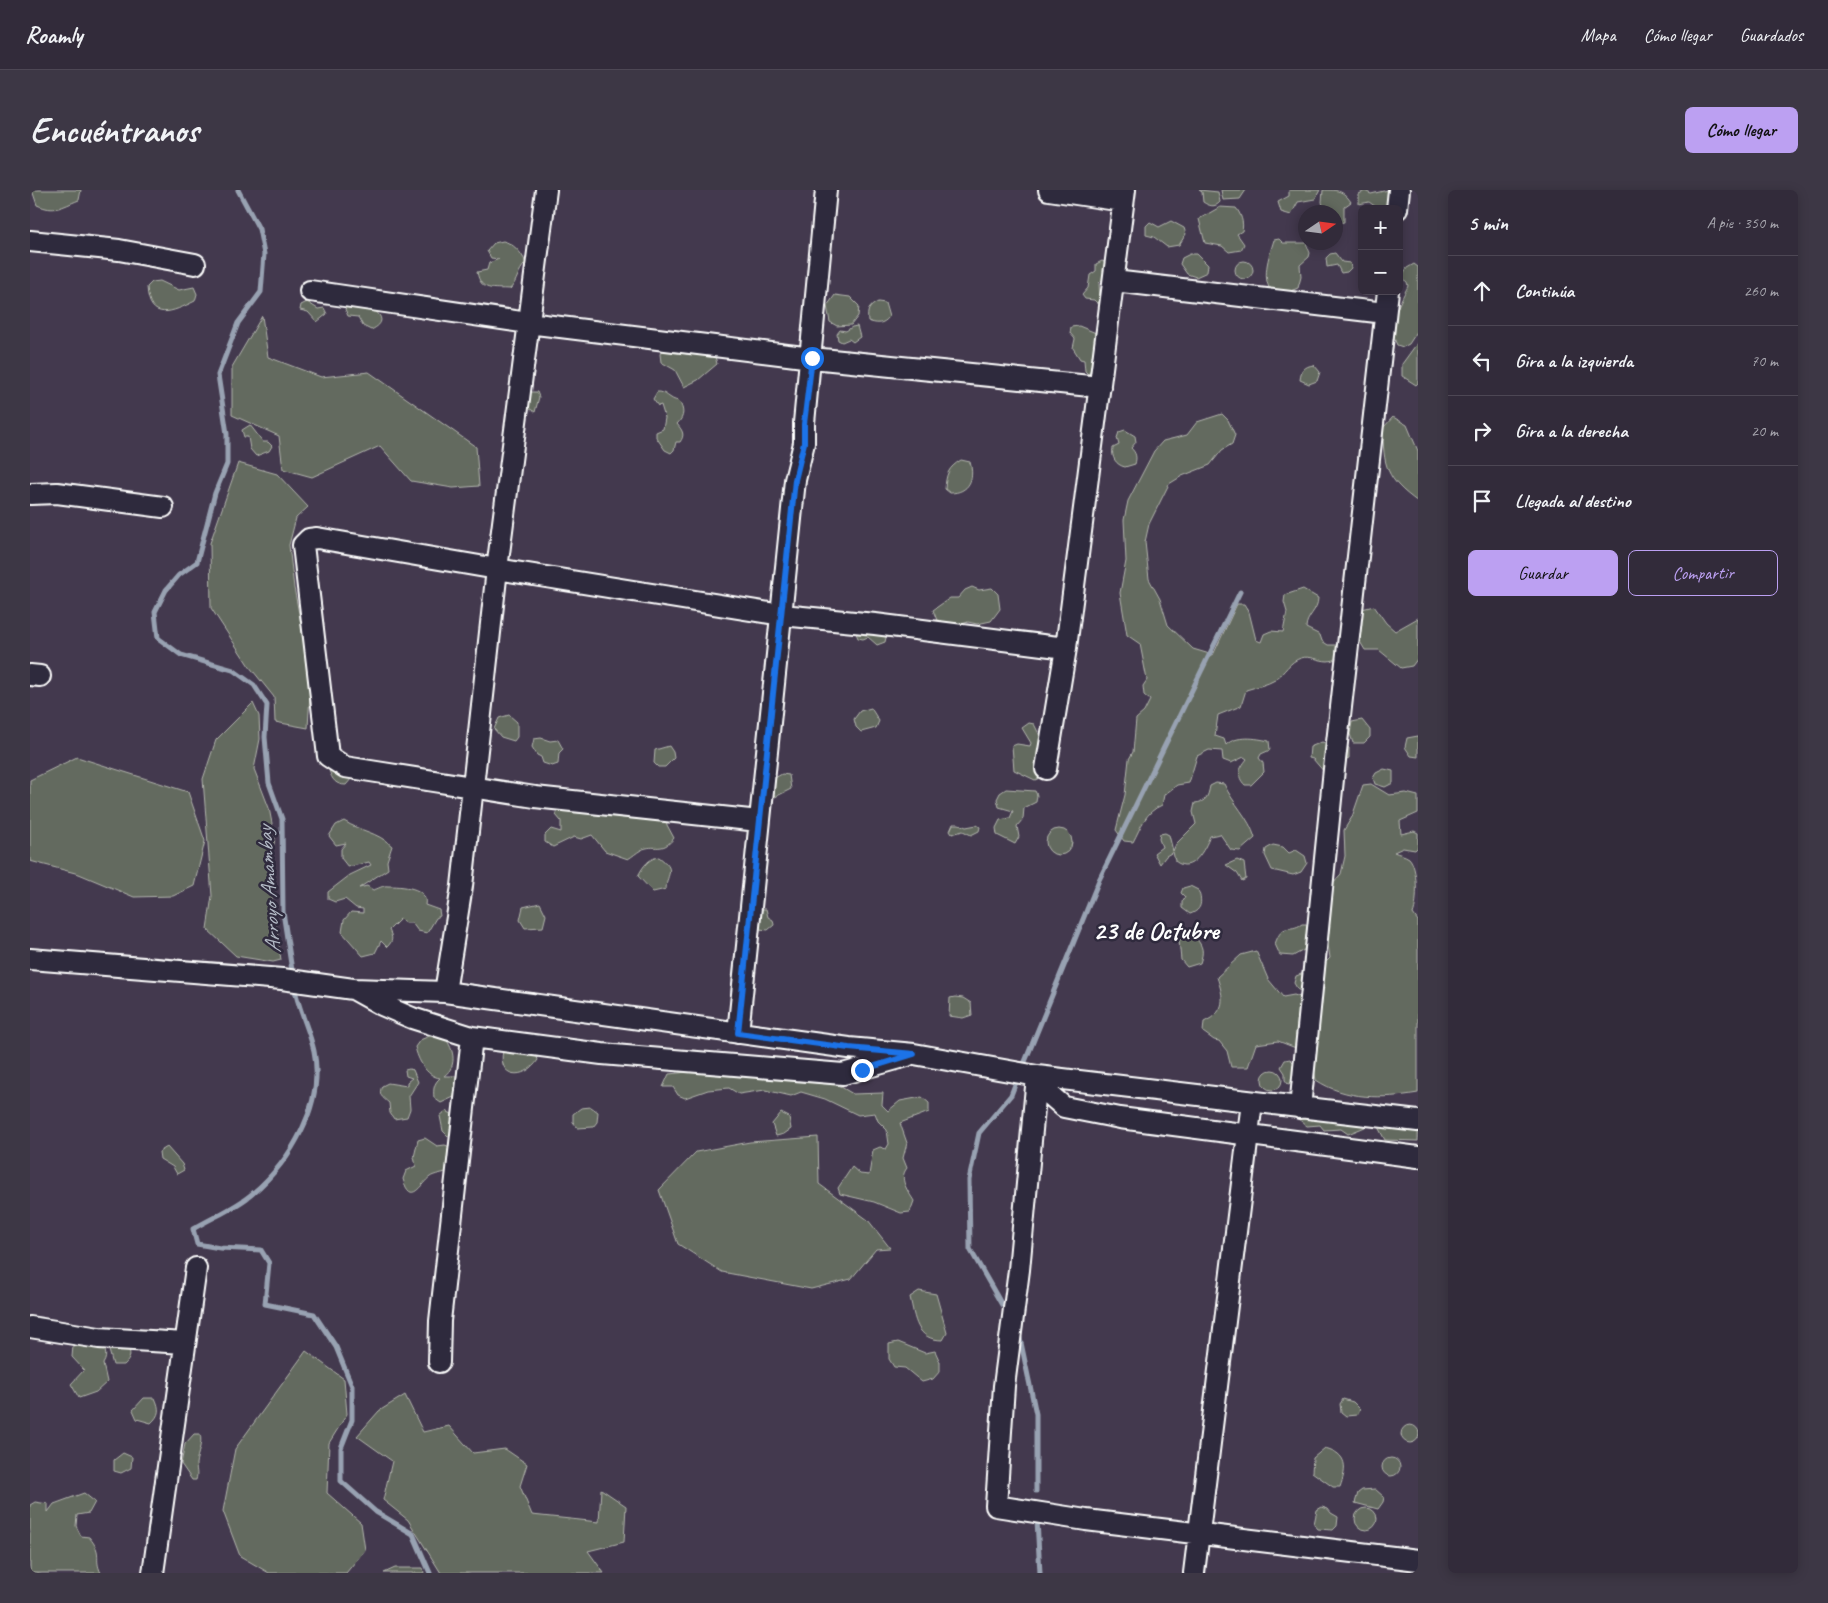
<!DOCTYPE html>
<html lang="es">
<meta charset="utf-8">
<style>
:root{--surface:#322b3a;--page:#3d3745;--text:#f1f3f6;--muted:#a8a7af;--line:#4d4754;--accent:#bca0f2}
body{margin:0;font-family:Caveat,sans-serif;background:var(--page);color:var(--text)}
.controls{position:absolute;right:15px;top:15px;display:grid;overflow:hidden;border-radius:8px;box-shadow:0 2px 12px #0003}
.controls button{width:45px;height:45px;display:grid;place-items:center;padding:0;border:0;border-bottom:1px solid var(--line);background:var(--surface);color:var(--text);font:25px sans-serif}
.compass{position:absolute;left:1268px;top:15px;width:45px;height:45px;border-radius:50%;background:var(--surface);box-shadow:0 2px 12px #0003;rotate:77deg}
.stop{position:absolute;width:15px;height:15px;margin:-11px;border:4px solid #1a73e8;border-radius:50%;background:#fff}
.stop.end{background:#1a73e8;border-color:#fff;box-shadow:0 1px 5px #0008}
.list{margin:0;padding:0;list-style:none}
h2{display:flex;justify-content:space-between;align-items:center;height:65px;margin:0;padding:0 20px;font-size:21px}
h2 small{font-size:16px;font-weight:400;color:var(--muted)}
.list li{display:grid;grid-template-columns:32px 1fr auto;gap:15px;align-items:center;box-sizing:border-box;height:70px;padding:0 20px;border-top:1px solid var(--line)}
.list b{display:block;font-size:19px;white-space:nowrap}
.list em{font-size:16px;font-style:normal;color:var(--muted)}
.actions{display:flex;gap:10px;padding:15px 20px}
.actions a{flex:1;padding:11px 0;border:1px solid var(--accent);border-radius:8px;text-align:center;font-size:18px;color:var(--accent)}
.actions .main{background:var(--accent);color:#111}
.icon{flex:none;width:28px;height:28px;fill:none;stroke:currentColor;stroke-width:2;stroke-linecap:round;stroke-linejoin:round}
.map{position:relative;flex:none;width:1388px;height:1383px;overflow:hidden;border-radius:8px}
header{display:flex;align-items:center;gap:30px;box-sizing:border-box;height:70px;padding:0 25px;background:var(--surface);border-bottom:1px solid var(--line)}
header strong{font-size:24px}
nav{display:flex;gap:28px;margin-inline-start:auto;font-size:18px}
.intro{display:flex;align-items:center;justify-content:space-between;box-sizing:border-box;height:120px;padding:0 30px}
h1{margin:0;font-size:35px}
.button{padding:12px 22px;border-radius:8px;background:var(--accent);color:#111;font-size:18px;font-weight:700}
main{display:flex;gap:30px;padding:0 30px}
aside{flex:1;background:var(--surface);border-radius:8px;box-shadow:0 2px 12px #0003}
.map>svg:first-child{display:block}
.green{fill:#646b5e;stroke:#b2b5ae}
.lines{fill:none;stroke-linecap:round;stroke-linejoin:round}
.stream{stroke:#98a2b2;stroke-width:5}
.street-casing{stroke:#fff;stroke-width:24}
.street{stroke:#2f2a3d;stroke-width:20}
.route{stroke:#1a73e8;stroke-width:6}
.labels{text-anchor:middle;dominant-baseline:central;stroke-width:5;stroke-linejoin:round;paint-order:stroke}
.water-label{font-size:22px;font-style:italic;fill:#b2b9c5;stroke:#2f2a3d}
.district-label{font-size:26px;font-weight:bold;fill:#fff;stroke:#2f2a3d}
</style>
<header>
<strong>Roamly</strong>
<nav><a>Mapa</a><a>Cómo llegar</a><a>Guardados</a></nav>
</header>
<div class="intro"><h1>Encuéntranos</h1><a class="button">Cómo llegar</a></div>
<main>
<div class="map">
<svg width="1388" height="1383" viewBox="0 0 1388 1383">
<rect width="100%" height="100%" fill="#43394e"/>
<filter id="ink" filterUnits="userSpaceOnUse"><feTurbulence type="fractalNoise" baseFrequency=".02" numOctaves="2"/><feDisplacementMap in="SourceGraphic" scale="10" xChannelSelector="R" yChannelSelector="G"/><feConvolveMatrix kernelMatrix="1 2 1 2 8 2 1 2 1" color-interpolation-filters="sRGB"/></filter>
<g filter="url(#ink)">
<path class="green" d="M2,0H51L49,10C31,17 25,23 7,15Z
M1169,0L1188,2L1190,12C1185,18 1179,16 1173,12L1172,2Z
M1191,0H1216L1210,9L1193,10Z
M1259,0H1290L1285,9L1268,12L1261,25L1251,22L1248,12L1259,6Z
M1293,0C1307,0 1313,0 1321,12L1314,17V32L1306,33V22H1295L1292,12Z
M1358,0L1363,4L1360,19H1349L1339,12L1329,14V4L1335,1L1341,4Z
M1190,17L1206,18C1211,24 1214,33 1212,41L1207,44L1214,54L1211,60L1199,62L1192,56L1175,53L1169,29Z
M1141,31L1154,38L1156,44L1149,55L1137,57L1124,47L1116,45V36L1120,32L1129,37Z
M1249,49L1253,53H1276L1280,63L1279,67L1270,75L1271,87L1268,98L1250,105L1243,103C1230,90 1239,66 1244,50Z
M473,51C483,53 492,63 496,73C487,81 488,91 480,99C462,98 451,102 447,82L457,80L459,73L469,69L461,68L457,61L464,53Z
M1305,63L1312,72L1320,73L1321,78L1317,82L1311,83L1307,75L1297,77L1296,68L1300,64Z
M1160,64H1167L1178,75L1177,82L1166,87L1157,84L1150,74L1152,68Z
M1205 80a9 9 0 1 1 18 0a9 9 0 1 1-18 0Z
M1072,71L1077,73L1076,86L1069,93L1070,113H1067L1064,110L1055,109L1052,105L1058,98L1060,85L1066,81V74Z
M1384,74L1388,77V140L1379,154L1373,157L1367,155C1356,134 1369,115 1378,96L1377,92L1371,87L1377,78Z
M130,91L149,100L164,97L167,104L165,111C143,122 119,133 117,97L122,92Z
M805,105L820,107L829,116L828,126L821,135L807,136L800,132L797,116Z
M323,109C335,114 367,128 341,140L333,136L328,127L318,126L315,119Z
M277,112L288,119L294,118L297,124L287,132L278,122L270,120L271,115Z
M848,112L855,113L859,127C853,135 846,134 838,131C837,121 838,117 848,112Z
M232,126L238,167L291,187L339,182L446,257L449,296L423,298L381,291L350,256L282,287L253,279L249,246L202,225V177Z
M827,136L830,147L823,152L819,149L812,152L808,150L807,144L810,140L816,141L822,137Z
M1049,136L1066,143L1070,150L1069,158L1064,163L1065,179L1058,184L1055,181L1054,170L1050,169L1043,158L1045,149L1040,143L1041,137Z
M1388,152V193L1386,195L1372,186V174Z
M633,158L657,164L664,159L684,162L687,174L668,190L654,197L645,180L631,172L630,164Z
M1284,175L1290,182L1287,191L1279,194L1270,190C1271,181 1274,176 1284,175Z
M500,202H507L509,207L505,222L497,217L492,208Z
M627,202C636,201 639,210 649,211C654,220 655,226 647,234C653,241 655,245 650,252H646L644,260L641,263L635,260L626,247V242L633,239L635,228L631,215L628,216L623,209Z
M1192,224L1198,230L1205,245L1202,254L1192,260L1180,275L1152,286L1139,294L1119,334L1115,352L1119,389L1130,409L1138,435L1163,459L1183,465L1207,414H1214L1219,422L1226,450L1231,452L1234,444L1241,441L1253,442L1257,422L1254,412L1255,405L1273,399L1288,408C1288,421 1276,426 1276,438L1290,445L1292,451L1298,455H1308L1311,434L1328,420L1344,416L1356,433L1365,441L1388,428V468L1382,476L1371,478L1349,460H1335L1329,450C1320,456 1309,471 1298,471C1289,471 1280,465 1271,468C1260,471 1254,483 1245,490C1237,495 1225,497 1216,500L1211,516L1188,525L1185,546L1194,549L1196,555C1206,545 1226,548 1239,551L1240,560L1231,564L1229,568L1233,573L1234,582L1221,595H1215C1206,586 1209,579 1217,569L1214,567L1201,573L1193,570L1192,561L1179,560L1167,566L1159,593L1147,595L1134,605L1132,615C1115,622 1111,637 1103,652L1094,651L1086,640L1095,605L1099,569L1103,562L1106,529L1114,522L1120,510L1114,505L1113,496L1117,490L1110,454L1097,445L1090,403L1096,371L1094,330L1098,311L1124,261L1133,251L1157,245L1167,232Z
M1363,227L1377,235L1388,261V312C1356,289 1353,276 1353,238Z
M220,235L233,252H238L242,256L239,261L226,266L220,259L218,247H214L212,240Z
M1095,240L1105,246L1106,252L1101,258C1106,263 1107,267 1105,274L1095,277C1086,275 1081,267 1083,258L1089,255L1087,248L1089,242Z
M931,270L940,272C945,289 939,303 920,303L915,299C916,284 918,278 931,270Z
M208,273L247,284L278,317L266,328L259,355L264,398L281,485L278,538L245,532L244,507L219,476L181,418L180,353Z
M942,397L949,400L962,398L968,404L970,419L961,431L947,434L938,432L925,436L908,433L903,420L920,408H928L935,400Z
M823,436L857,443L855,452L847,455L838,447L833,449L828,448Z
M223,513L229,526L230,549L224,579L239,618L245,649L238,680L251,770L243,772L206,766L177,739L182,706L173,589L186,550Z
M841,518L849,531L846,538L831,542L826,537L824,529L830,521Z
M479,525L487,532V547L484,551L471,547L464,539L469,528Z
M1332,530L1340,540V547L1334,553H1323L1320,544L1322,532Z
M999,533L1004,534L1012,550L1016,585L1005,590L984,580L982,556L987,554L1000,556L1001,553L992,538Z
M1388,546V567L1381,566L1375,557L1377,548Z
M511,548L520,551L528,550L533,559L529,563L528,574L522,576L513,573L511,567L507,565L502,557L504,549Z
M1292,552L1303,556L1312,553L1319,558V568L1312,571L1295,583L1283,569L1279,568L1280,557Z
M639,556L643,562L644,568L635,577H628L624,573L625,560Z
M47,567L158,602L175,651L164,696L143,706L104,707L49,684L0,671V590Z
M304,575L322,588L316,595C306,595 302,590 299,580Z
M1354,579L1363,581V593L1355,597L1345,594L1343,588L1346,583Z
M752,584L759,585L761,599L745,607L740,598L741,590Z
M1186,593L1194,594C1203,614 1219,627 1225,648L1210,661L1201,660L1190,644L1180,646C1175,659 1162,685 1145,671L1143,662L1136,666L1130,674L1124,663L1132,657L1129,649L1130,644L1135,643L1139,645L1143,661L1146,654L1166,634L1163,622L1165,613C1176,612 1178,607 1180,596Z
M1341,594L1359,605L1376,603L1388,606V623L1370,631L1371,644L1384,641L1388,643V657L1385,660L1373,658L1364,662C1368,664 1375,665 1379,668C1388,677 1388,712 1383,724L1388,731V903C1353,909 1316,910 1286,890L1281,864L1248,851L1226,854L1218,877H1201L1197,861L1189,851L1184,850L1173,842L1174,832C1197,821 1194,808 1187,787L1211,765L1226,761L1238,789L1253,807L1264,805L1270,807L1272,813L1270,817L1287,815L1275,801L1268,800L1264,793L1266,786L1292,776L1300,768L1297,747L1300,696L1311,684L1315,666L1314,640L1322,627L1333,595Z
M976,599L1005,601L1007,605L1006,612L994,618L993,629L987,636L989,647L985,654L967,645L966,638L970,630L980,628L983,621L969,617L967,609L970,603Z
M530,616L635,621L637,635L644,648C632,664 625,653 611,660C606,663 603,666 598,669L575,661L562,645L551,649L544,647L523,657L515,652V645L521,639L531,642V631L526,625Z
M314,631C331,642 346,641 362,656L357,671L358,679L329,698L337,696L343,700C348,699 353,695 358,696C371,696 399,697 395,715L409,720L410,726L406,728L397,743L388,741L382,733H376L370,729L359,740C363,748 363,751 357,757L351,751L345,763L333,766L312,742L314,730L321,722L333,723V719L326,718L315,709L305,712L298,709V702L320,685L341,675L339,672L318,677L311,668V659L316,653L306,655L299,646L306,635Z
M923,634H929L936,637L947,635L950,637L949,641L941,645L933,641L922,644L920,641Z
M1016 652a13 13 0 1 1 26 0a13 13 0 1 1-26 0Z
M1243,655L1253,657L1259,663L1266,660L1275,666L1277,673L1271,682L1263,685L1242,680L1235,665L1236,659Z
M629,667C647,681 637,681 636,699L623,702L608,686C613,676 619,668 629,667Z
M1207,670L1214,673L1216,689L1212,691L1207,683L1196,675Z
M1160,696L1168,700C1172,710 1173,720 1160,724L1152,718V712L1155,707L1151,703L1153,698Z
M510,713L516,725L513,737L495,738L490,730L493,717Z
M731,719H736L738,727L743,730L744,735L738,740L729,739L726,734L725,723Z
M1272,734H1276L1280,737L1274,760L1263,766L1250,765L1245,754C1253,731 1259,743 1272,734Z
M1156,747L1166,748C1173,757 1174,761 1170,773L1157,777L1151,770L1149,750Z
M925,807L933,808L941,813L942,825L933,828L919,826L920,808Z
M402,845H413C423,857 429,875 414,886H426L429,891L426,906L411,913L404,908C403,899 404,893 410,888C396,886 388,870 385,857L390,850Z
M473,861H505L508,870C494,891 467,888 473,861Z
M1260,869L1267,876L1266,891L1258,894L1255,890V883L1251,877L1255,870Z
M379,879L383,880L388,892L379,906L380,919L377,927L364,929L360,923L359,913C352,907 348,905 352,896L358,893L377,896V892L382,888L376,886L375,880Z
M675,880L801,891L823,904L853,903L852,915L858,921L870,911L892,907L899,913V922L870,933L877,953L873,968L877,978C868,989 878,1001 884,1011L880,1022L871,1023L844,1012L810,1004L808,998L822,977L830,984L839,985L843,960L850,957L856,959L859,954L857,940L848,931L845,923L828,925L795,909L771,902L761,906L735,900L709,904L699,898L678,900L655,908L648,905L643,897H633L639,884Z
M1232 890a10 10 0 1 1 20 0a10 10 0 1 1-20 0Z
M561,917L568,922L567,932L563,937L548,938L543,932V924L551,918Z
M416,921L428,927L427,945L418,946L413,941L410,926Z
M1265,921L1335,932V937L1318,944L1311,939L1294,940L1290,935L1277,936L1267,928Z
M751,923L759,927L761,939L754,944L746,946L742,934Z
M1388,929V951L1355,950L1348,937L1351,933Z
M788,947L789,994L838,1030L860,1058L846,1059L821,1089L781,1099L692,1082L648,1054L629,1000L666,962L720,952Z
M395,948L407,956L415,955L420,957L419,981C414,983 404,984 400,987C391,993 381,1017 373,989L376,981L386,976L384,967L388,950Z
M137,957L152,974L154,980L147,984L143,977L130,969L129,962Z
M889,1101L906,1104L917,1143L913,1150C886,1150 885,1129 880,1107Z
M49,1146L69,1148C74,1157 79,1165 73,1174L77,1192L66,1202L49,1208L41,1194L54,1180L42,1167L43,1156Z
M88,1152L98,1155C101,1164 101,1169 94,1175H83L79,1160Z
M868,1152L895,1163L905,1161L910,1172V1181L903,1189L892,1192L875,1178L864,1177L859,1169V1154Z
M276,1161L314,1189L317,1224L299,1253L297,1303L331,1333L335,1360L316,1383H239L210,1366L193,1321L205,1259Z
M375,1205L393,1242L419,1236L443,1263L475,1259L497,1274L490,1296L502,1325L569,1332L571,1299L596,1316L594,1352L558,1361L574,1383H411L378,1330L353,1310L362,1271L327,1246L349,1221Z
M114,1208H125C130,1219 130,1225 121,1233L107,1229L103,1220Z
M1313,1209L1323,1212L1330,1219L1327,1225L1316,1226L1311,1222L1310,1214Z
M1371 1244a9 9 0 1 1 18 0a9 9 0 1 1-18 0Z
M164,1244H170C173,1254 167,1264 166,1274C166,1280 168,1283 166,1290H162L151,1274L155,1254Z
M1295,1258C1318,1264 1317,1278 1310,1297H1303L1282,1282L1283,1268Z
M93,1263L102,1267L101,1278L91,1283L84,1281V1270Z
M1352 1277a9 9 0 1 1 18 0a9 9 0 1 1-18 0Z
M1345,1299L1354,1307L1353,1312L1348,1319L1325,1313L1328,1303L1332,1300Z
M54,1303L65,1312L59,1323L47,1325L46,1336L51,1346L59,1347C74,1365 63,1367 71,1383H0V1315L5,1312L18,1314V1322L24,1314Z
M1292,1317L1298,1319L1301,1323L1308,1327L1307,1336L1303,1340L1288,1339L1284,1334L1287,1320Z
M1325 1329a11 11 0 1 1 22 0a11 11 0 1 1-22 0Z
M365,1378H393L394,1383H354Z"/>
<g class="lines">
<path class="stream" d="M208,0L229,39L234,64L231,102L208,133L188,185L197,244V274L185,303L167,372L149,385L136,400L125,422L128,448L151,465L203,480L224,495L237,515L235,547L239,593L252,629L253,722L263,787
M264,795C268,819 279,838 284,861C295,914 261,971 222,1004C206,1018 181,1028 163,1039L167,1054L190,1058L231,1060L239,1073L235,1114L284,1124L306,1157L322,1196V1230L311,1258V1291L346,1322L383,1344L400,1383
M992,879L1069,690L1210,402
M972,1115L940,1059L939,990L949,943L981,905L988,887
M990,1148L1006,1224V1301
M1007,1330L1010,1383"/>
<g class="street-casing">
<path id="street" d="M1019,0L1093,11
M1367,19L1369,0
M0,51L89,60L165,74
M1084,91L1355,123
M280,101L498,133L782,168L1070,197
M0,304L27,303L133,317
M0,485L10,486
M1016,579L1036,458L1095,0
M729,631L505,607L315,577L298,566L273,355L279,349L287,348L467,379L752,425L845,434L1036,458
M0,769L252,789L323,799L415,802L819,858L884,864L1007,886L1388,931
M325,800L352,815L382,828L442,847L572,864L813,884L877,866
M415,802L432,696L467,379L516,0
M708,843L765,290L774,253V233L796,0
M1007,886L989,1080L974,1196L966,1316L1056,1330L1388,1370
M1007,886L1019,904L1034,917L1090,928L1388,967
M1270,918L1304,579L1358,101
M0,1137L69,1148L155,1153
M409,1172L410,1131L442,847
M123,1383L166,1078
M1164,1383L1222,912"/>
</g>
<use href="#street" class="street"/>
</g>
</g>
<g class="lines" filter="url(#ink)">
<path class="route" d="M782,168L774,234V253L765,290L708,843L819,858L884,864L832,880"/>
</g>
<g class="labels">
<g class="water-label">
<text transform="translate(239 700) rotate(-94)">Arroyo Amambay</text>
</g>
<g class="district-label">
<text x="1126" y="740">23 de Octubre</text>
</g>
</g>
</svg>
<div class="controls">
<button>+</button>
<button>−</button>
</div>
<svg class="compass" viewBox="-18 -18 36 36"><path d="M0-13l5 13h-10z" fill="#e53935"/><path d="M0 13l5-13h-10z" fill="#a8a7af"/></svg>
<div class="stop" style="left:782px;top:168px"></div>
<div class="stop end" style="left:832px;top:880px"></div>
</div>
<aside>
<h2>5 min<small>A pie · 350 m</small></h2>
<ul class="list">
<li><svg class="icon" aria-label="ahead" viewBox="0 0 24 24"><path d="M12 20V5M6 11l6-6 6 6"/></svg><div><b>Continúa</b></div><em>260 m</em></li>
<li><svg class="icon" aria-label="left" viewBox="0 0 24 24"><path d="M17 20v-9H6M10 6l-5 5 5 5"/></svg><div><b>Gira a la izquierda</b></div><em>70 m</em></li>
<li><svg class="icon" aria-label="right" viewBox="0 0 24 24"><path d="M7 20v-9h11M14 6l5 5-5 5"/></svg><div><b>Gira a la derecha</b></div><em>20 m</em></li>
<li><svg class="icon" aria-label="arrive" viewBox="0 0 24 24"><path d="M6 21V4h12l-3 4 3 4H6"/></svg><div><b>Llegada al destino</b></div></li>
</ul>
<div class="actions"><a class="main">Guardar</a><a>Compartir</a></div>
</aside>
</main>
